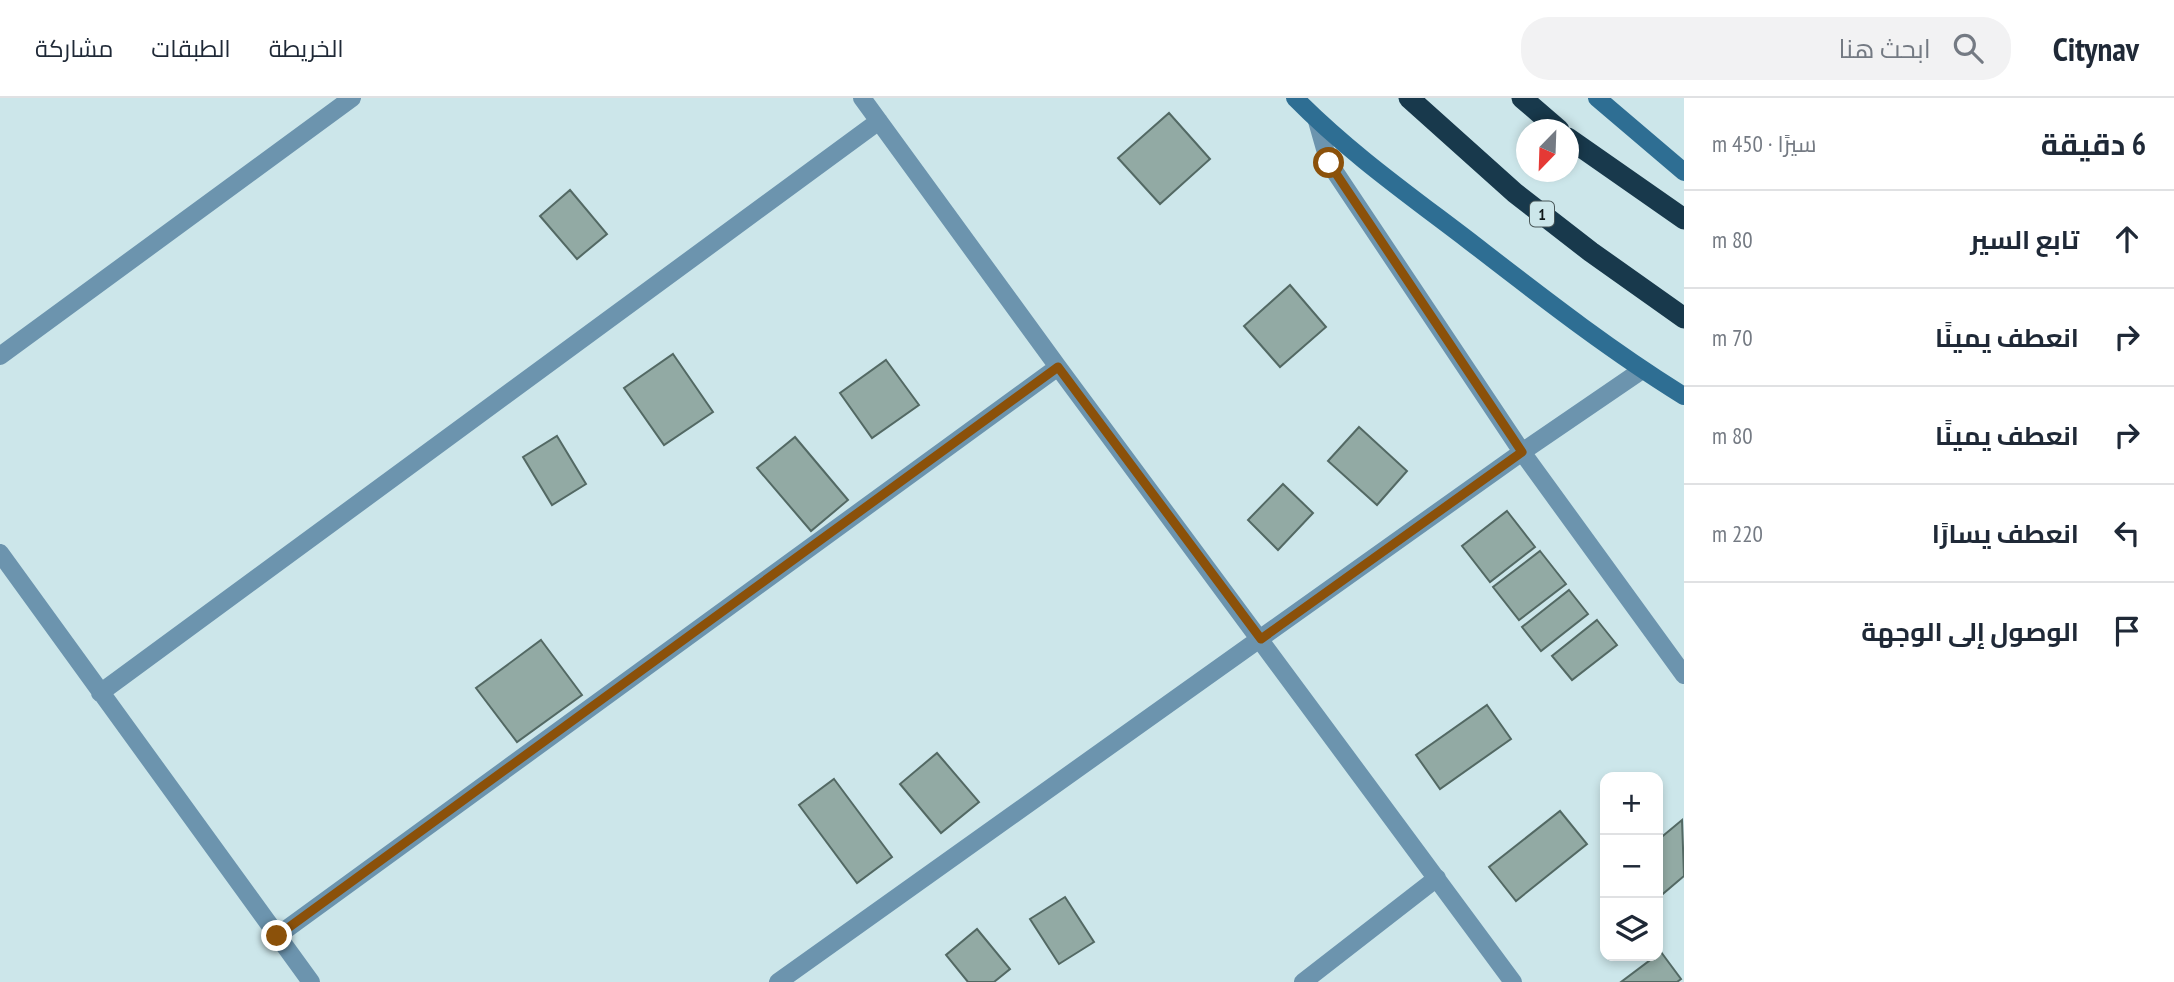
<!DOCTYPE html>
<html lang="ar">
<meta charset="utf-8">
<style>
:root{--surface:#fff;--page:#f2f2f3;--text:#1f2937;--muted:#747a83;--line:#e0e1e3}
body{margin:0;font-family:"PT Sans Narrow",Cairo,sans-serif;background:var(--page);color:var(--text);direction:rtl}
.controls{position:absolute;right:21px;bottom:21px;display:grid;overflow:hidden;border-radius:14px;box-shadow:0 4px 10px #0003}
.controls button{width:63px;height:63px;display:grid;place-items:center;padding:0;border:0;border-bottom:2px solid var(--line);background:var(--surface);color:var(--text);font:35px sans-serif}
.compass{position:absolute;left:1516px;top:21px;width:63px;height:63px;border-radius:50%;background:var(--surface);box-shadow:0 4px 10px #0003;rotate:203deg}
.stop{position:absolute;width:21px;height:21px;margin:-16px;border:5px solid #8b510a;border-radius:50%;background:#fff}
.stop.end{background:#8b510a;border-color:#fff;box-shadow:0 2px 7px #0008}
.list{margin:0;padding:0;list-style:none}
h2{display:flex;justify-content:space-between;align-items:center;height:91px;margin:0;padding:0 28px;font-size:30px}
h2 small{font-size:23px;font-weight:400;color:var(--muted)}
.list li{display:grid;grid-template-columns:46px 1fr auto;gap:21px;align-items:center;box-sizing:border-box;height:98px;padding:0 28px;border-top:2px solid var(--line)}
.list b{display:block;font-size:26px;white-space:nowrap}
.list em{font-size:23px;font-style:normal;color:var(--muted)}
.icon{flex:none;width:38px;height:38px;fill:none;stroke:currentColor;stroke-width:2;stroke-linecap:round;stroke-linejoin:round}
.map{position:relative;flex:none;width:1684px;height:884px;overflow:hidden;direction:ltr}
header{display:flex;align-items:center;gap:42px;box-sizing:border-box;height:98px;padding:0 35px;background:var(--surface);border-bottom:2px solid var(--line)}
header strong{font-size:33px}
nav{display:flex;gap:38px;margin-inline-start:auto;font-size:24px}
.search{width:490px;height:63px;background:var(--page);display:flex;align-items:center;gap:18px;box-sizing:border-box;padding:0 24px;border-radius:28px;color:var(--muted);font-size:26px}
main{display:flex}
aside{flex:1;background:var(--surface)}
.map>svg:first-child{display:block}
.building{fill:#92aaa4;stroke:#536964;stroke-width:2}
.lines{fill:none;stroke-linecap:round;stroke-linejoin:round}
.street{stroke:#6c94ae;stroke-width:18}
.secondary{stroke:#2e6e93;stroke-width:18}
.highway{stroke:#18394c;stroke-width:21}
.route{stroke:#8b510a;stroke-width:9}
.labels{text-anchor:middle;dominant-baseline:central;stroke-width:6;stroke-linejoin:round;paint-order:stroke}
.shield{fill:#cce6ea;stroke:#475557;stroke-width:2}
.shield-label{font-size:16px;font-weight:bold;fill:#0e1718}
</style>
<header>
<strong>Citynav</strong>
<div class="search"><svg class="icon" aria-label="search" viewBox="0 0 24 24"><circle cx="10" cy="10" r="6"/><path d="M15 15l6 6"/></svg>ابحث هنا</div>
<nav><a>الخريطة</a><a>الطبقات</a><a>مشاركة</a></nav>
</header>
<main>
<aside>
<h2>6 دقيقة<small>سيرًا · 450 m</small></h2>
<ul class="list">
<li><svg class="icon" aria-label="ahead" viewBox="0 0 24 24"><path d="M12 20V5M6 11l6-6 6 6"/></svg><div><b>تابع السير</b></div><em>80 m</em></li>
<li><svg class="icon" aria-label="right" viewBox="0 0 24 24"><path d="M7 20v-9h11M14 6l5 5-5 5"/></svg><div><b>انعطف يمينًا</b></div><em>70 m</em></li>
<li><svg class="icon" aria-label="right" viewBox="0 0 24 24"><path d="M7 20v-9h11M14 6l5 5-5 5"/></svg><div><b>انعطف يمينًا</b></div><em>80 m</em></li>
<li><svg class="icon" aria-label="left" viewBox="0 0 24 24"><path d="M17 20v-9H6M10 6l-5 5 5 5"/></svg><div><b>انعطف يسارًا</b></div><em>220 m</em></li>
<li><svg class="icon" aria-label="arrive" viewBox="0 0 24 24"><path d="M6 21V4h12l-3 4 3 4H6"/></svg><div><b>الوصول إلى الوجهة</b></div></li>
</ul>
</aside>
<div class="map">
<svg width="1684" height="884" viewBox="0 0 1684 884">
<rect width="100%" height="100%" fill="#cce6ea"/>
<path class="building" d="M1169,15L1210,61L1160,106L1118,60Z
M570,92L607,136L577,161L540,118Z
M1290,187L1326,229L1280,269L1244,228Z
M673,256L713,314L664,347L624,290Z
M886,262L919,307L872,340L840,295Z
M1359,329L1407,373L1377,407L1328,363Z
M557,338L586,386L552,407L523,359Z
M795,339L848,402L811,433L757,370Z
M1283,386L1313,415L1278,452L1248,422Z
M1507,413L1535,449L1490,484L1462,448Z
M1540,453L1566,486L1519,522L1493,489Z
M1569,492L1588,516L1541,553L1522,529Z
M1597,522L1617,547L1572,582L1552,558Z
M541,542L582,597L517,644L476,590Z
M1487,607L1511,641L1440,691L1416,657Z
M937,655L979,704L941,735L900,686Z
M834,681L892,759L857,785L799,707Z
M1560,713L1587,746L1516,803L1489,769Z
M1682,722L1684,778L1658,800V742Z
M1065,799L1094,844L1059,866L1030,821Z
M977,831L1010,871L994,884H968L946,857Z
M1661,854L1681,881L1677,884H1621Z"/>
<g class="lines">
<path class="street" d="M862,0L1058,269L1513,884
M1317,23L1329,65L1522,354L1684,577
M0,258L352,0
M0,455L311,884
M100,595L879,23
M277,838L1058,269
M778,884L1522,354L1642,272
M1303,884L1437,780"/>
<path class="secondary" d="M1295,0C1347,53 1409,97 1468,142C1538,196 1608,251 1684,298
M1597,0L1684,74"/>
<path class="highway" d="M1409,0L1515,95L1591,154L1684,220
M1522,0L1559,32
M1568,40L1684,121"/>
</g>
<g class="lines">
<path class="route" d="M277,838L1058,269L1261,541L1522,354L1329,65"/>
</g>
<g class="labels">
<rect class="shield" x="1530" y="103.5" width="24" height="25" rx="5"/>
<g class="shield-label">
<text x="1542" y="116">1</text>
</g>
</g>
</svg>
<div class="controls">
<button>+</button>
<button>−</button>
<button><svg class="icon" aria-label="layers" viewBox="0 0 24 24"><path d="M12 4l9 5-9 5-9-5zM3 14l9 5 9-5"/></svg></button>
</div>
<svg class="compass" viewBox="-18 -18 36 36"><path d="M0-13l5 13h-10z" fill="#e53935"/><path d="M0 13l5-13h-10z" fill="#747a83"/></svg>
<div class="stop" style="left:1329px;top:65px"></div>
<div class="stop end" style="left:277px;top:838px"></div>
</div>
</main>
